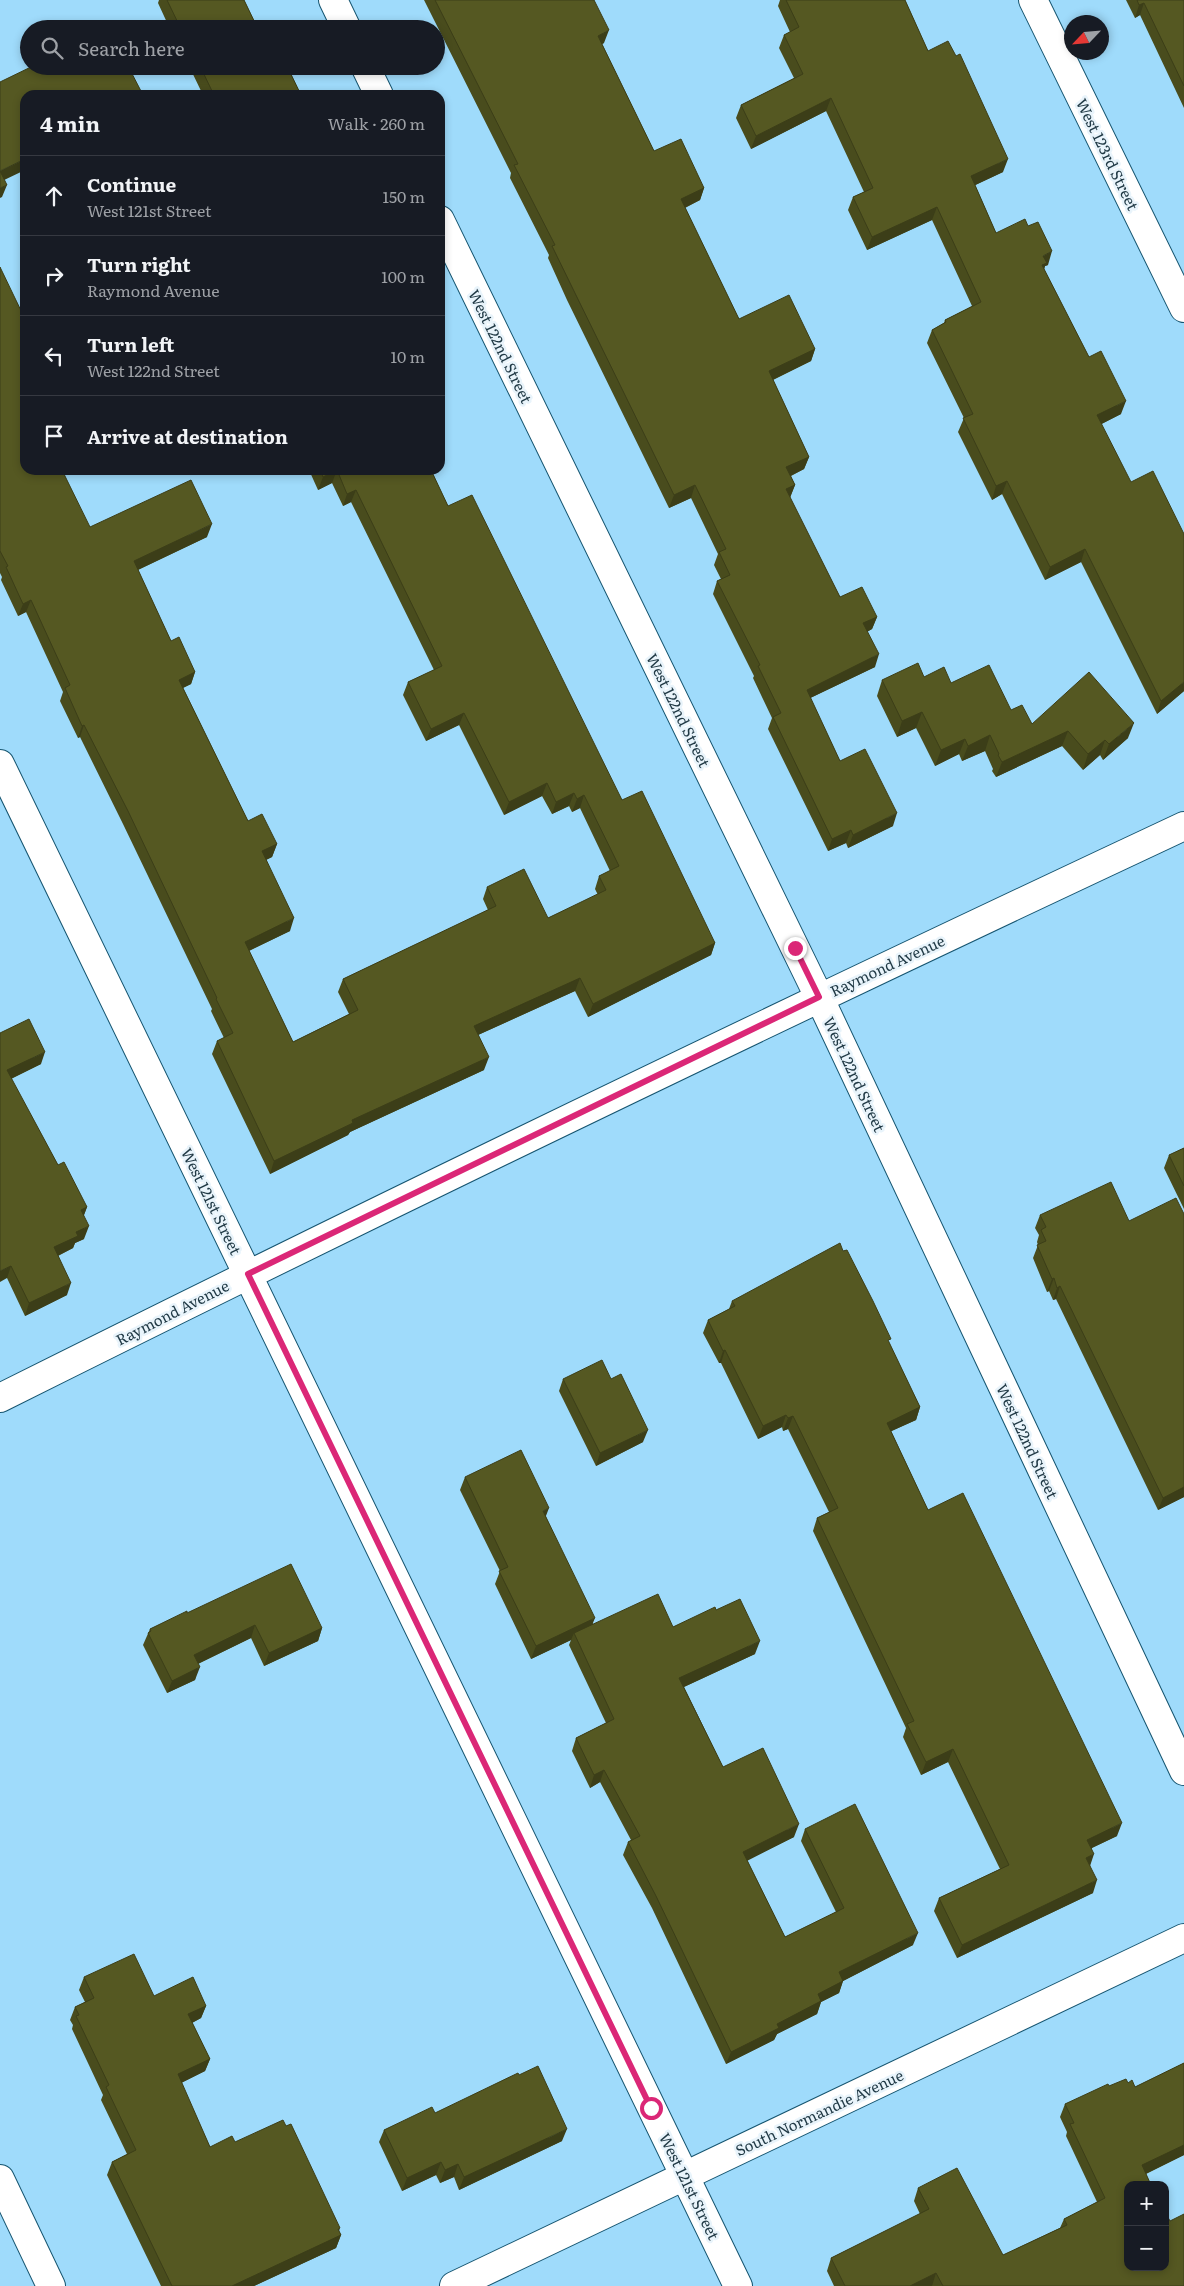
<!DOCTYPE html>
<meta charset="utf-8">
<style>
:root{--surface:#171b24;--page:#20242c;--text:#f1f3f6;--muted:#9ea1a6;--line:#363941}
body{margin:0;font-family:Literata,serif;background:var(--page);color:var(--text)}
.controls{position:absolute;right:15px;bottom:15px;display:grid;overflow:hidden;border-radius:10px;box-shadow:0 2px 8px #0003}
.controls button{width:45px;height:45px;display:grid;place-items:center;padding:0;border:0;border-bottom:1px solid var(--line);background:var(--surface);color:var(--text);font:25px sans-serif}
.compass{position:absolute;left:1064px;top:15px;width:45px;height:45px;border-radius:50%;background:var(--surface);box-shadow:0 2px 8px #0003;rotate:244deg}
.stop{position:absolute;width:15px;height:15px;margin:-11px;border:4px solid #db2777;border-radius:50%;background:#fff}
.stop.end{background:#db2777;border-color:#fff;box-shadow:0 1px 5px #0008}
.list{margin:0;padding:0;list-style:none}
h2{display:flex;justify-content:space-between;align-items:center;height:65px;margin:0;padding:0 20px;font-size:21px}
h2 small{font-size:16px;font-weight:400;color:var(--muted)}
.list li{display:grid;grid-template-columns:32px 1fr auto;gap:15px;align-items:center;box-sizing:border-box;height:80px;padding:0 20px;border-top:1px solid var(--line)}
.list b{display:block;font-size:19px;white-space:nowrap}
.list p{margin:0;font-size:16px;white-space:nowrap;color:var(--muted)}
.list em{font-size:16px;font-style:normal;color:var(--muted)}
.icon{flex:none;width:28px;height:28px;fill:none;stroke:currentColor;stroke-width:2;stroke-linecap:round;stroke-linejoin:round}
.map{position:relative;flex:none;width:1184px;height:2286px;overflow:hidden}
.search{position:absolute;background:var(--surface);box-shadow:0 2px 8px #0003;left:20px;top:20px;width:425px;height:55px;display:flex;align-items:center;gap:12px;box-sizing:border-box;padding:0 18px;border-radius:28px;color:var(--muted);font-size:19px}
.panel{position:absolute;background:var(--surface);box-shadow:0 2px 8px #0003;left:20px;top:90px;width:425px;height:385px;border-radius:15px}
.map>svg:first-child{display:block}
.lines{fill:none;stroke-linecap:round;stroke-linejoin:round}
.minor-casing{stroke:#165570;stroke-width:30}
.tertiary-casing{stroke:#165570;stroke-width:30}
.secondary-casing{stroke:#165570;stroke-width:30}
.minor{stroke:#fff;stroke-width:28}
.tertiary{stroke:#fff;stroke-width:28}
.secondary{stroke:#fff;stroke-width:28}
.wall{fill:#494c1d}
.shaded-wall{fill:#3c3e18}
.building{fill:#555822;stroke:#3c3e18}
.route{stroke:#db2777;stroke-width:6}
.labels{text-anchor:middle;dominant-baseline:central;stroke-width:5;stroke-linejoin:round;paint-order:stroke}
.street-label{font-size:15px;fill:#1f3844;stroke:#e9f4fb}
</style>
<div class="map">
<svg width="1184" height="2286" viewBox="0 0 1184 2286">
<rect width="100%" height="100%" fill="#9fdbfb"/>
<g class="lines">
<g class="minor-casing">
<path id="minor" d="M333,0L347,29
M1033,0L1184,308
M365,66L379,95
M440,220L819,997L1184,1771
M0,764L738,2286
M0,1398C392,1202 787,1012 1184,826"/>
</g>
<g class="tertiary-casing">
<path id="tertiary" d="M0,2179L51,2286"/>
</g>
<g class="secondary-casing">
<path id="secondary" d="M454,2286L1184,1938"/>
</g>
<use href="#minor" class="minor"/>
<use href="#tertiary" class="tertiary"/>
<use href="#secondary" class="secondary"/>
</g>
<path class="wall" d="M159,0H244L258,29H170L158,3Z
M424,0H594L604,43L602,44L654,151L704,188L700,200L685,208L739,319L815,349L811,361L773,380L809,457L804,469L791,476L795,485L790,498L840,597L877,617L872,629L867,632L875,667L810,698L840,761L893,826L848,848L846,843L828,851L768,729L772,718L753,678L754,676L713,594L717,581L721,579L714,565L718,554L691,498L669,508L567,300L548,258L549,255L510,178L511,173Z
M780,0H905L928,51L1003,172L975,185L996,233L1048,265L1045,266L1044,269L1089,357L1121,414L1101,424L1184,691L1157,714L1081,562L1045,580L1002,494L992,500L958,432L964,418L927,343L932,330L944,323L945,320L972,306L932,220L867,250L848,210L853,197L864,192L826,111L751,149L736,118L741,105L794,78L779,48L784,35L790,32L778,6Z
M1126,0H1184V108L1140,15L1135,18Z
M189,66H287L301,95H203Z
M0,267L25,470L90,527L207,537L138,570L171,641L195,672L191,684L183,688L248,821L277,844L272,857L266,860L290,931L249,951L293,1042L349,1014L338,992L343,979L488,910L483,899L487,887L548,918L598,895L595,889L599,876L610,871L580,808L572,812L569,806L552,814L542,796L504,815L459,725L426,741L403,695L408,682L434,670L351,502L343,506L332,483L318,490L309,470H431L448,506L622,800L715,943L711,955L588,1017L575,991L478,1035L484,1070L350,1132L348,1135L270,1174L212,1054L217,1041L224,1038L211,1011L212,1009L123,824L80,737L78,738L60,701L63,692L26,612L18,616L1,580L2,577L0,573Z
M924,677L951,683L1011,710L1032,724L1128,738L1103,760L1100,755L1083,770L1062,746L996,777L992,771L993,769L985,751L962,761L959,754L935,766L916,728L897,737L877,696L882,680Z
M0,1033L41,1064L11,1079L58,1165L87,1207L84,1215V1239L75,1243L73,1248L58,1256L67,1295L25,1316L7,1278Z
M1184,1148V1209L1164,1168L1169,1155Z
M1184,1214V1497L1158,1510L1056,1299L1053,1300L1049,1291L1047,1292L1033,1258L1038,1245L1037,1242L1039,1235L1035,1228L1040,1215L1129,1221Z
M732,1301L889,1343L920,1407L916,1420L891,1431L928,1510L1117,1836L1092,1848L1090,1865L1093,1893L957,1958L934,1911L939,1898L1000,1869L948,1762L921,1775L903,1737L906,1728L813,1531L817,1518L829,1512L788,1429L783,1431L782,1427L758,1439L721,1363H719L703,1333L708,1320L729,1309Z
M563,1379L643,1442L596,1466L559,1391Z
M465,1477L546,1517L593,1624L673,1627L716,1610L755,1654L684,1687L723,1767L794,1837L747,1860L785,1937L836,1912L801,1841L805,1829L913,1945L843,1981L839,1993L821,2002L817,2014L777,2034L774,2040L726,2064L652,1908L623,1855L628,1842L631,1840L600,1782L590,1788L572,1751L576,1738L606,1723L569,1645L571,1640L531,1659L495,1584L500,1571L460,1490Z
M187,1613L322,1628L318,1641L264,1666L251,1638L198,1664L195,1680L167,1693L143,1645L150,1629Z
M84,1977L154,1996L206,2006L201,2018L192,2023L210,2059L205,2071L181,2083L210,2147L235,2142L339,2231L341,2235L336,2248L254,2286H161L107,2175L112,2162L127,2154L101,2100L103,2095L72,2029L73,2025L70,2020L75,2007L85,2002L79,1990Z
M1184,2063V2155L1146,2174L1184,2286H834L827,2271L831,2258L920,2214L914,2201L918,2188L1003,2255L1060,2228L1064,2219L1097,2202L1066,2136L1067,2132L1060,2117L1065,2104L1109,2086L1128,2083L1135,2087Z
M435,2113L562,2141L459,2190L454,2177L440,2183L436,2175L402,2191L379,2142L384,2130Z"/>
<path class="shaded-wall" d="M1144,3L1140,15L1135,18L1139,5Z
M609,30L604,43L593,48L598,36Z
M831,98L826,111L751,149L756,136Z
M25,159V170L0,182V171Z
M1008,159L1003,172L967,189L971,176Z
M7,185L2,197L0,198V188Z
M704,188L700,200L676,212L681,199Z
M937,207L932,220L867,250L872,237Z
M1052,251L1048,265L1045,266L1042,276L1043,256Z
M815,349L811,361L764,384L769,371Z
M1126,401L1121,414L1092,429L1097,415Z
M809,457L804,469L782,480L786,467Z
M337,470L332,483L318,490L323,477Z
M1007,481L1002,494L992,500L996,486Z
M695,485L691,498L669,508L674,495Z
M795,485L790,497L781,502L786,489Z
M356,490L351,502L343,506L347,494Z
M212,524L207,537L129,574L134,561Z
M1085,549L1081,562L1045,580L1050,567Z
M31,600L26,612L18,616L23,604Z
M877,617L872,629L858,636L863,623Z
M879,654L875,667L802,702L807,690Z
M195,672L191,684L174,692L179,680Z
M1184,682V691L1157,714L1161,701Z
M922,712L916,728L897,737L902,721Z
M464,713L459,725L426,741L431,729Z
M1134,723L1128,738L1103,760L1109,744Z
M84,725L80,737L78,738L82,726Z
M1068,731L1062,746L996,777L1002,762Z
M990,735L985,751L962,761L968,746Z
M965,739L959,754L935,766L941,750Z
M1105,740L1100,755L1083,770L1088,754Z
M547,783L542,796L504,815L509,802Z
M574,793L569,806L552,814L556,802Z
M584,795L580,808L572,812L577,799Z
M897,813L893,826L848,848L853,835Z
M851,830L846,843L828,851L832,839Z
M277,844L272,857L257,864L262,851Z
M294,918L290,931L240,955L245,942Z
M715,943L711,955L588,1017L593,1004Z
M580,978L575,991L469,1039L474,1026Z
M45,1052L41,1064L2,1083L7,1070Z
M489,1057L484,1070L350,1132L348,1135L270,1174L274,1161L352,1120Z
M87,1207L82,1220L81,1210Z
M89,1226L84,1239L75,1243L73,1248L49,1260L54,1247L76,1232Z
M11,1266L7,1278L0,1282V1271Z
M1054,1278L1049,1291L1047,1292L1052,1279Z
M71,1283L67,1295L25,1316L29,1303Z
M1060,1286L1056,1299L1053,1300L1057,1288Z
M725,1350L721,1363H719L723,1351Z
M920,1407L916,1420L883,1435L887,1423Z
M786,1415L782,1427L758,1439L763,1426Z
M793,1416L788,1429L783,1431L788,1418Z
M648,1430L643,1442L596,1466L600,1453Z
M1184,1487V1497L1158,1510L1163,1498Z
M549,1508L544,1521L543,1511Z
M595,1618L590,1630L574,1633L571,1640L531,1659L536,1646Z
M255,1625L251,1638L189,1668L194,1655Z
M322,1628L318,1641L264,1666L269,1653Z
M760,1641L755,1654L675,1691L679,1678Z
M200,1667L195,1680L167,1693L172,1681Z
M953,1749L948,1762L921,1775L926,1762Z
M604,1770L600,1782L590,1788L594,1775Z
M1122,1823L1117,1836L1083,1852L1087,1840Z
M799,1824L794,1837L739,1865L743,1852Z
M1094,1854L1090,1866L1086,1858Z
M1097,1880L1093,1893L957,1958L962,1945Z
M918,1933L913,1945L843,1981L839,1993L821,2002L817,2014L777,2034L774,2040L726,2064L731,2052L777,2024L818,1994L839,1972Z
M206,2006L201,2018L184,2027L188,2014Z
M210,2059L205,2071L173,2087L178,2074Z
M567,2129L562,2141L459,2190L464,2177Z
M1184,2145V2155L1137,2178L1142,2165Z
M441,2162L436,2175L402,2191L407,2178Z
M458,2164L454,2177L440,2183L445,2170Z
M340,2228L337,2237L341,2235L336,2248L254,2286H232Z
M936,2273L932,2286H910Z"/>
<path class="building" d="M167,0H244L258,29H181Z
M435,0H594L609,30L598,36L654,151L681,139L704,188L681,199L739,319L789,295L815,349L769,371L809,457L786,467L795,485L786,489L840,597L862,587L877,617L863,623L879,654L807,690L840,761L865,749L897,813L853,835L851,830L832,839L773,717L781,713L758,666L760,665L717,581L730,575L719,552L726,549L695,485L674,495L572,287L552,246L555,245L514,165L518,164Z
M786,0H905L928,51L948,41L956,56L960,54L1008,159L971,176L996,233L1025,219L1028,226L1038,222L1052,251L1043,256L1047,263L1042,265L1089,357L1101,351L1126,401L1097,415L1131,482L1153,471L1184,534V682L1161,701L1085,549L1050,567L1007,481L996,486L963,418L973,414L932,330L946,322L945,320L981,302L937,207L872,237L853,197L873,188L831,98L756,136L741,105L803,74L784,35L799,27Z
M1137,0H1184V86L1144,3L1139,5Z
M33,66H128L143,95H25V159L0,171L7,185L0,188V82Z
M200,66H287L301,95H204L212,91Z
M0,267L25,319V470H62L90,527L191,480L212,524L134,561L171,641L179,637L195,672L179,680L248,821L262,814L277,844L262,851L294,918L245,942L293,1042L358,1010L343,979L496,906L487,887L524,869L548,918L606,890L599,876L619,866L584,795L577,799L574,793L556,802L547,783L509,802L464,713L431,729L408,682L442,666L356,490L347,494L337,470L323,477L320,470H431L448,506L472,495L622,800L642,791L715,943L593,1004L580,978L474,1026L489,1057L352,1120L353,1123L274,1161L217,1041L233,1033L216,999L217,998L128,811L84,725L82,726L65,688L70,685L31,600L23,604L6,567L8,566L0,551Z
M918,663L924,677L944,667L951,683L989,665L1011,710L1022,705L1032,724L1089,672L1134,723L1109,744L1105,740L1088,754L1068,731L1002,762L998,755L999,754L990,735L968,746L965,739L941,750L922,712L902,721L882,680Z
M29,1019L45,1052L7,1070L58,1165L64,1162L87,1207L81,1210L89,1226L76,1232L78,1236L54,1247L71,1283L29,1303L11,1266L0,1271V1033Z
M1184,1148V1186L1169,1155Z
M1111,1182L1129,1221L1176,1198L1184,1214V1487L1163,1498L1060,1286L1057,1288L1054,1278L1052,1279L1037,1245L1046,1241L1041,1230L1046,1227L1040,1215Z
M840,1243L843,1251L847,1250L873,1301L891,1339L888,1340L920,1407L887,1423L928,1510L963,1493L1122,1823L1087,1840L1094,1854L1086,1858L1097,1880L962,1945L939,1898L1009,1865L953,1749L926,1762L907,1724L914,1721L817,1518L838,1508L793,1416L788,1418L786,1415L763,1426L725,1350L723,1351L708,1320L735,1306L732,1301Z
M602,1360L611,1379L621,1374L648,1430L600,1453L563,1379Z
M521,1450L549,1508L543,1511L595,1618L536,1646L499,1571L508,1567L465,1477Z
M291,1564L322,1628L269,1653L255,1625L194,1655L200,1667L172,1681L148,1633L151,1631L150,1629L187,1611V1613Z
M658,1594L673,1627L715,1607L716,1610L740,1599L760,1641L679,1678L723,1767L763,1748L799,1824L743,1852L785,1937L844,1908L805,1829L855,1804L918,1933L839,1972L843,1981L818,1994L821,2001L777,2024L779,2028L731,2052L656,1896L628,1842L640,1836L604,1770L594,1775L576,1738L614,1719L574,1633Z
M134,1954L154,1996L193,1977L206,2006L188,2014L210,2059L178,2074L210,2147L232,2136L235,2142L283,2120L286,2126L291,2124L340,2228L338,2229L341,2235L232,2286H172L112,2162L136,2150L106,2087L109,2085L76,2016L79,2015L75,2007L94,1998L84,1977Z
M1184,2063V2145L1142,2165L1151,2185H1128V2267H1165V2212L1170,2221L1184,2214V2286H943L936,2273L910,2286H845L831,2258L929,2209L918,2188L957,2168L1003,2255L1067,2225L1064,2219L1105,2198L1070,2124L1074,2123L1065,2104L1108,2084L1109,2086L1126,2079L1128,2083L1132,2080L1135,2087Z
M538,2066L567,2129L464,2177L458,2164L445,2170L441,2162L407,2178L384,2130L432,2107L435,2113L518,2073L519,2075Z"/>
<g class="lines">
<path class="route" d="M651,2108L248,1274L819,997L795,948"/>
</g>
<g class="labels">
<g class="street-label">
<text transform="translate(1108 154) rotate(64)">West 123rd Street</text>
<text transform="translate(501 346) rotate(64)">West 122nd Street</text>
<text transform="translate(679 710) rotate(64)">West 122nd Street</text>
<text transform="translate(887 965) rotate(-25)">Raymond Avenue</text>
<text transform="translate(855 1074) rotate(65)">West 122nd Street</text>
<text transform="translate(212 1201) rotate(64)">West 121st Street</text>
<text transform="translate(172 1312) rotate(-27)">Raymond Avenue</text>
<text transform="translate(1028 1441) rotate(65)">West 122nd Street</text>
<text transform="translate(819 2112) rotate(-25)">South Normandie Avenue</text>
<text transform="translate(690 2186) rotate(64)">West 121st Street</text>
</g>
</g>
</svg>
<div class="controls">
<button>+</button>
<button>−</button>
</div>
<svg class="compass" viewBox="-18 -18 36 36"><path d="M0-13l5 13h-10z" fill="#e53935"/><path d="M0 13l5-13h-10z" fill="#9ea1a6"/></svg>
<div class="stop" style="left:651px;top:2108px"></div>
<div class="stop end" style="left:795px;top:948px"></div>
<div class="search"><svg class="icon" aria-label="search" viewBox="0 0 24 24"><circle cx="10" cy="10" r="6"/><path d="M15 15l6 6"/></svg>Search here</div>
<section class="panel">
<h2>4 min<small>Walk · 260 m</small></h2>
<ul class="list">
<li><svg class="icon" aria-label="ahead" viewBox="0 0 24 24"><path d="M12 20V5M6 11l6-6 6 6"/></svg><div><b>Continue</b><p>West 121st Street</p></div><em>150 m</em></li>
<li><svg class="icon" aria-label="right" viewBox="0 0 24 24"><path d="M7 20v-9h11M14 6l5 5-5 5"/></svg><div><b>Turn right</b><p>Raymond Avenue</p></div><em>100 m</em></li>
<li><svg class="icon" aria-label="left" viewBox="0 0 24 24"><path d="M17 20v-9H6M10 6l-5 5 5 5"/></svg><div><b>Turn left</b><p>West 122nd Street</p></div><em>10 m</em></li>
<li><svg class="icon" aria-label="arrive" viewBox="0 0 24 24"><path d="M6 21V4h12l-3 4 3 4H6"/></svg><div><b>Arrive at destination</b></div></li>
</ul>
</section>
</div>
